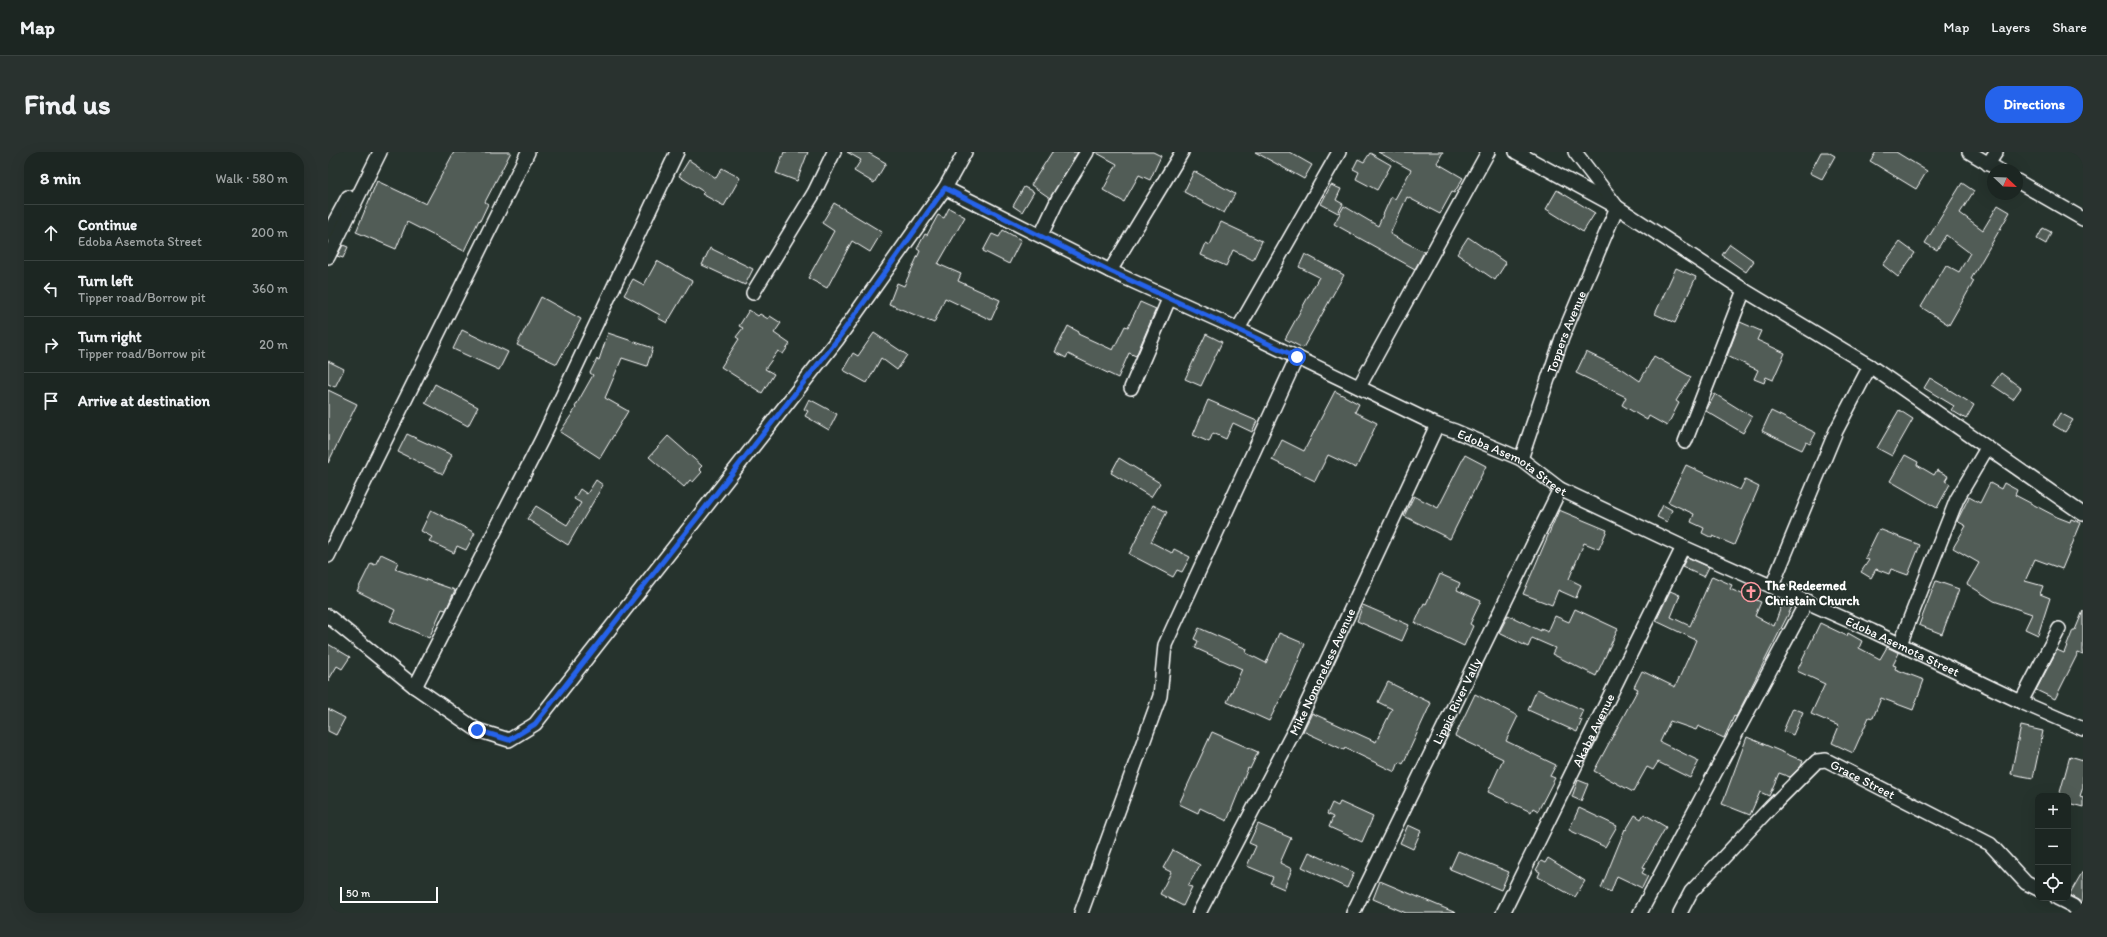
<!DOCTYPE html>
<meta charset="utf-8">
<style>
:root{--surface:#1c2622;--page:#29322f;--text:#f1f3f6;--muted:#a0a5a5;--line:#3a4340;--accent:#2563eb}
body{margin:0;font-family:Itim,sans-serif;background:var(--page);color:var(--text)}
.controls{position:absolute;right:12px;bottom:12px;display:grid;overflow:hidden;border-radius:8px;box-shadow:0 4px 16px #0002}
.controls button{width:36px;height:36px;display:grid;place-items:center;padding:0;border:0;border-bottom:1px solid var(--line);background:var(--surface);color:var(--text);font:20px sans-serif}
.compass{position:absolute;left:1659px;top:12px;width:36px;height:36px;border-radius:50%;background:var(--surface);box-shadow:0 4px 16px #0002;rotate:113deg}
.scale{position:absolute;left:12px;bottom:10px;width:98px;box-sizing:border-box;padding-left:4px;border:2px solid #fff;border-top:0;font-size:11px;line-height:14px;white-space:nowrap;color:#fff;-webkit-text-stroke:3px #26332d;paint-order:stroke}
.stop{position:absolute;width:12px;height:12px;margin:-9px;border:3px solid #2563eb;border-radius:50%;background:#fff}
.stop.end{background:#2563eb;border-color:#fff;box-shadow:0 1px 4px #0008}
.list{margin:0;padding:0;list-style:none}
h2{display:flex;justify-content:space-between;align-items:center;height:52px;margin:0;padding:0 16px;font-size:17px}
h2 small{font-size:13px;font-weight:400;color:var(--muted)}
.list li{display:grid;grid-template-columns:26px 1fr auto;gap:12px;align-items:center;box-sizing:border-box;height:56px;padding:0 16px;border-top:1px solid var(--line)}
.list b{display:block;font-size:15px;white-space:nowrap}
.list p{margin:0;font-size:13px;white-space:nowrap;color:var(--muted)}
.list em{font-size:13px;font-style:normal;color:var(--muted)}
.icon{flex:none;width:22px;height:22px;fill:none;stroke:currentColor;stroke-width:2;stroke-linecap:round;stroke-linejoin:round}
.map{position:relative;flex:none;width:1755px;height:761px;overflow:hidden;border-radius:16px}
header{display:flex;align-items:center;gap:24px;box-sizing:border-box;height:56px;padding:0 20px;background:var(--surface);border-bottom:1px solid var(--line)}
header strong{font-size:19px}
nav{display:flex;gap:22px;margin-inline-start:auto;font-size:14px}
.intro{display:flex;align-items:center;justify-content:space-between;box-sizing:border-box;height:96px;padding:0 24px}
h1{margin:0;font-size:28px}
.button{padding:10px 18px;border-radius:16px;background:var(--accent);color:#fff;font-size:14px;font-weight:700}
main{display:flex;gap:24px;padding:0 24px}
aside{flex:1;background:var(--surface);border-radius:16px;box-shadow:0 4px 16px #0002}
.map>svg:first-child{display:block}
.building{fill:#515c57;stroke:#fff}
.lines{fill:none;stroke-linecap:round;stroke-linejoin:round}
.minor-casing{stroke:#fff;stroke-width:16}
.minor{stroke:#26332d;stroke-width:13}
.route{stroke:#2563eb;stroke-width:5}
.labels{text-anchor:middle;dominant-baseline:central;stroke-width:3.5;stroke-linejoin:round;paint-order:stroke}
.street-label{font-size:13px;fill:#fff;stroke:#26332d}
.poi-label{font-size:13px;font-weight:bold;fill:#fff;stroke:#26332d;text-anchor:start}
</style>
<header>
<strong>Map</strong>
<nav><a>Map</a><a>Layers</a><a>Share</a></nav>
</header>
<div class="intro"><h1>Find us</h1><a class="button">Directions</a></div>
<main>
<aside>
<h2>8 min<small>Walk · 580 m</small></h2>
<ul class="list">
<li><svg class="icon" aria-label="ahead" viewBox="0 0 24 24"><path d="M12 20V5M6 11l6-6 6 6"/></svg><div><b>Continue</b><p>Edoba Asemota Street</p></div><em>200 m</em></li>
<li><svg class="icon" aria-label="left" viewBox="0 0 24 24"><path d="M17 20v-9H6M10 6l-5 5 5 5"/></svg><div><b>Turn left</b><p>Tipper road/Borrow pit</p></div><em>360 m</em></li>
<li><svg class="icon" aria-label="right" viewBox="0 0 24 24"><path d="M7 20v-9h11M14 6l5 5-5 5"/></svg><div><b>Turn right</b><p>Tipper road/Borrow pit</p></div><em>20 m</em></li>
<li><svg class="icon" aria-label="arrive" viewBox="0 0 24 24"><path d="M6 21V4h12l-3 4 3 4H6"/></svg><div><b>Arrive at destination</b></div></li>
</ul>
</aside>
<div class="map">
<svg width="1755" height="761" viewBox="0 0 1755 761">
<rect width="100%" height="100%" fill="#26332d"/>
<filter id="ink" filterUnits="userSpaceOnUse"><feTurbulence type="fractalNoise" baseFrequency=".025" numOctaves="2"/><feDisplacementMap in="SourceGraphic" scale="8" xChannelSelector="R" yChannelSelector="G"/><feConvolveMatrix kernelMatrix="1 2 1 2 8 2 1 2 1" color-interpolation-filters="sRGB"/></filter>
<g filter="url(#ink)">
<path class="building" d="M126,0H183L157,50L160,52L152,69L151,68L136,99L79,70L68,97L28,80L49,29L98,52Z
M456,0H480L469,29L448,21Z
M519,0H539L558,11L546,31L526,19L533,8Z
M724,0H750L722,46L703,33Z
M767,0H825L833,4L822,28L811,23L796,50L775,38L789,12Z
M927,0H961L984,13L976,27Z
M1050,0H1115L1109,11L1135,26L1126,41L1124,40L1112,62L1079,45L1062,82L1096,100L1087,117L1006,72L1016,54L1050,74L1063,45L1067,47L1083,18Z
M1493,0H1500L1507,4L1494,27L1482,21Z
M1548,0H1568L1599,19L1588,37L1542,9Z
M1042,1L1063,13L1049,38L1028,27L1031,20L1025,17L1030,7L1036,10Z
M361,8L388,26L394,16L412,26L396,54L374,42L376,40L351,24Z
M866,19L907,42L896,61L856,40Z
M1634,31L1646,39L1632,61L1655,78L1670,53L1682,60L1643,127L1646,129L1621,173L1593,155L1618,113L1631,120L1642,101L1618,83L1609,98L1597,91Z
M1003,33L1013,37L1008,48L1015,52L1010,61L993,52Z
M696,35L706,40L694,60L685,54Z
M1229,38L1267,61L1255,80L1218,57Z
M506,51L554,80L542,100L524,89L499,136L480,126L506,79L494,71Z
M621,56L637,65L610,112L633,122L630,129L672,148L663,168L617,146L606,171L561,152L569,131L576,134L592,99L589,97L597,82L599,83L610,63L616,66Z
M893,70L934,89L925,108L905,98L898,114L873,103L878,91L882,93Z
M1715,76L1723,80L1718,92L1709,87Z
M675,78L693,88L681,112L655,99L664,82L671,85Z
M1140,85L1178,111L1167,128L1129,102Z
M1572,90L1587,101L1570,125L1555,113Z
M1402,92L1426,109L1418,120L1394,103Z
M15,93L20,95L15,106L9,104Z
M382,96L425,117L417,133L374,113Z
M977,102L1016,123L975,196L957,187L991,125L971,115Z
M329,109L364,129L339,171L330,166L332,163L296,143L305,127L316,133Z
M1348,116L1368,125L1347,171L1327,162Z
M213,145L253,167L229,212L189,193Z
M812,150L828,157L808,204L801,201L790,226L740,202L738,206L727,200L740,174L751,180L750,182L785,198L797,174L800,175Z
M421,158L430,164L432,162L440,167L442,164L453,171L446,181L462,192L455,202L450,199L437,217L446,222L434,241L393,215L411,187L408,185L415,176L411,174Z
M1412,170L1433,179L1429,188L1457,201L1445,228L1438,225L1436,231L1426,227L1430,218L1399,204Z
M134,178L180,200L171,218L125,197Z
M280,181L325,196L319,214L294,206L277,246L300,259L272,306L232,280L248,256L247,255L265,223L262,221L269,207L271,208Z
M546,181L579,203L569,218L553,206L539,231L515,218L525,201L530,204Z
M878,182L894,190L873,234L857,227Z
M1258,200L1296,218L1312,229L1326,204L1363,225L1348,249L1351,251L1339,274L1321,264L1319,268L1294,253L1298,245L1248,221Z
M0,209L16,217L7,235L0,232Z
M1673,221L1693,236L1685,247L1664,233Z
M1602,226L1646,253L1638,267L1623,258L1626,254L1596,236Z
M107,232L150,255L140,274L97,251Z
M0,238L29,252L0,311Z
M1007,239L1031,252L1027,260L1049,271L1028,316L1000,303L987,329L944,308L954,288L976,299Z
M1387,242L1424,265L1415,281L1378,259Z
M481,247L509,262L501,278L477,264L480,259L476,257Z
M880,248L929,269L924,280L905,271L898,287L885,281L881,290L865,283Z
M1571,258L1585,267L1564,304L1549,296Z
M1443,259L1488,281L1482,292L1478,290L1474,298L1434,279Z
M1732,261L1745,268L1737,280L1725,273Z
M79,282L124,303L115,322L70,300Z
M340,284L374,314L371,317L374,320L365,330L362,328L356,335L321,305Z
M1137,303L1158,314L1122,387L1076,364L1086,344L1110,356Z
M1577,303L1590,310L1589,313L1606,323L1609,318L1620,324L1617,329L1622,332L1609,356L1562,329Z
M791,306L832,331L823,345L783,321Z
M1358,313L1412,338L1417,328L1431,335L1406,393L1385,384L1384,386L1374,381L1376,376L1363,370L1366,362L1340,350Z
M268,328L275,333L240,393L199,367L208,354L239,373L253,351L246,347L252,337L259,342Z
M1662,331L1673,337L1676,331L1689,338L1687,343L1729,365L1742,370L1743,367L1753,371L1734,417L1707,407L1697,429L1715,434L1712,442L1722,446L1710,483L1697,477L1704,462L1666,449L1639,432L1651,411L1625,396L1638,374L1629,369L1641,345L1652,351Z
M825,353L839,360L823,390L844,401L846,397L862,405L854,420L849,418L845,425L801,402Z
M1335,353L1344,358L1339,370L1329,365Z
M103,358L147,381L138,398L129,394L126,401L101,389L104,385L93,379Z
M1231,358L1279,378L1271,397L1256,391L1241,427L1253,433L1248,446L1230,438L1224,453L1195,442Z
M1551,377L1592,393L1580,423L1563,417L1561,422L1548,417L1543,426L1533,420L1541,408L1537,406Z
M53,402L70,410L67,417L127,438L118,458L114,457L101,486L62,469L67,458L29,439L43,411L47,413Z
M1359,405L1381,415L1376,425L1354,415Z
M1112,422L1132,431L1129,438L1153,449L1142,472L1145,474L1136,494L1087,471L1096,451L1098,452Z
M1384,424L1404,433L1402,437L1433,450L1427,464L1446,474L1454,452L1464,455L1408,565L1406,564L1396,586L1370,574L1368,578L1342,569L1332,590L1371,609L1362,626L1330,610L1325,618L1319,615L1305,640L1266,619L1310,537L1306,535L1314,519L1347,535L1362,502L1368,488L1328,469L1342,439L1352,443L1343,465L1362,474Z
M1608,429L1631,437L1614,482L1591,473Z
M1035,453L1081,473L1074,489L1029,469Z
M1247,457L1290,477L1268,524L1224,502L1227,496L1204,486L1200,495L1171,481L1180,463L1213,479V477L1220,480L1227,464L1241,470Z
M1755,459V503L1750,501L1727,547L1708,538L1729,498L1736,501L1745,478H1747Z
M1492,471L1519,484L1520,481L1534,489L1531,496L1552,507L1559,495L1571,501L1565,513L1568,514L1567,517L1596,528L1585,558L1553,546L1545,566L1541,565L1525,601L1504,591L1511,574L1483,562L1497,532L1469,519Z
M871,476L919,497L918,501L938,511L951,481L977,492L964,524L941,569L899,550L914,517L867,496L870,489L866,487Z
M0,492L22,505L14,517L9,514L0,529Z
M1060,530L1103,551L1075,612L1071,610L1067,620L1017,596L1016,598L975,579L984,561L1048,590L1064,557L1050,550Z
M1209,537L1255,558L1251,567L1254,568L1249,580L1200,558Z
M1147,542L1190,564L1178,589L1228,613L1222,624L1227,626L1210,659L1205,656L1203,660L1160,640L1175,607L1127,584Z
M1465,556L1475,560L1465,583L1455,579Z
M0,557L17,566L8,583L0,579Z
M1693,574L1715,579L1705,626L1683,622Z
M884,580L930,600L922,617L920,616L899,669L872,656L870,661L851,652Z
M1419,585L1475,609L1473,614L1462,625L1451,621L1441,644L1432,640L1422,663L1394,652Z
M1742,604L1755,608V635L1752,644L1755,645V655L1740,651V644H1731Z
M1250,628L1260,632L1253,649L1244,645Z
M1012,650L1045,665L1034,690L1001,675L1005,665L999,662L1004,651L1010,654Z
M1251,656L1289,674L1277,695L1241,678Z
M1316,662L1338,675L1315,715L1317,716L1314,721L1320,724L1314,736L1289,724L1283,740L1273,736L1297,677L1298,678L1307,663L1313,667Z
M930,672L963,686L952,711L964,717L956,737L942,731L945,725L919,714L928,694L921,691Z
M1080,673L1093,679L1085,697L1072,691Z
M845,698L872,713L860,734L864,735L855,754L832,742L843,720L835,716Z
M1130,699L1181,720L1173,738L1122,717Z
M981,700L1026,721L1019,736L974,715Z
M1220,706L1257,729L1247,745L1210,725L1212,720L1208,718L1213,709L1217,711Z
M1755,719V751L1741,743Z
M1052,729L1128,761H1078L1045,747Z"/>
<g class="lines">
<g class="minor-casing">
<g id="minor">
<path d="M1188,0L1289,55L1416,138L1542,214L1755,362"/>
<path d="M1641,0L1671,18"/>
<path d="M1660,12L1668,0"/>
<path d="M1689,29L1755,67"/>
<path id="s1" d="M617,36L782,119L910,177L1109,273L1127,279L1193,307L1232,337L1355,395L1544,479L1693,550L1755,577"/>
<path d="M0,82L20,45"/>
<path d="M713,83L730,47L759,0"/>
<path d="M0,105L52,0"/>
<path d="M782,119L854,0"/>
<path d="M425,141L486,41L506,0"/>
<path d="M910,177L1011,0"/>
<path d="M1031,235L1160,0"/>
<path d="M803,236L841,147"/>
<path d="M1357,290L1416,138"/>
<path id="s2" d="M1193,307L1234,186L1289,55L1247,0"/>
<path d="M0,404L200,0"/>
<path d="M1444,434L1508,279L1542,214"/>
<path d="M0,464L87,535L149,578L181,588L207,572L509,188L617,36L637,0"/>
<path d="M1572,492L1629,347L1659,296"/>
<path d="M87,535L214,287L349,0"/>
<path d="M1693,550L1731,477"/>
<path d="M1729,746L1745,754L1751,761"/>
<path d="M753,761L832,544L837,493L969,205"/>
<path id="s3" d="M871,761L967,577L1109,273"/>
<path id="s4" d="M1025,761L1232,337"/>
<path id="s5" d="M1175,761L1355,395"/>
<path d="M1312,761L1479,449"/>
<path id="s6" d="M1352,761L1363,740L1442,656L1489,609L1498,608L1662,692L1698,731L1710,737"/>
</g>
</g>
<use href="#minor" class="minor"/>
</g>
</g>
<g class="lines" filter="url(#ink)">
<path class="route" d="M149,578L181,588L207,572L509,188L617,36L782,119L969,205"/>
</g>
<defs>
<g id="church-ring" transform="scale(1)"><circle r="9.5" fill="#26332d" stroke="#ff9aa2" stroke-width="1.5"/><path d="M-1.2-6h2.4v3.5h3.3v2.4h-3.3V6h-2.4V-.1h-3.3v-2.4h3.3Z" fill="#ff9aa2"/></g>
</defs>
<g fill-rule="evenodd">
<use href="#church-ring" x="1423" y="440"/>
</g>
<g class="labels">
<g class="street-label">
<text stroke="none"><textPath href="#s2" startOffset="135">Toppers Avenue</textPath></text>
<text stroke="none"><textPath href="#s1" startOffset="631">Edoba Asemota Street</textPath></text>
<text stroke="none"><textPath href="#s1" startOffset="1063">Edoba Asemota Street</textPath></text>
<text stroke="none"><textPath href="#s3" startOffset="271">Mike Nomoreless Avenue</textPath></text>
<text stroke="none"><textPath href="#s4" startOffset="236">Lippic River Vally</textPath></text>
<text stroke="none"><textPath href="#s5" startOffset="204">Akaba Avenue</textPath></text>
<text stroke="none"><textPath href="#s6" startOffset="256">Grace Street</textPath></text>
</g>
<g class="poi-label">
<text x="1437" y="433">The Redeemed<tspan x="1437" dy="15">Christain Church</tspan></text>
</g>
</g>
</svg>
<div class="controls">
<button>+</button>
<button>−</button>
<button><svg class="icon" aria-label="locate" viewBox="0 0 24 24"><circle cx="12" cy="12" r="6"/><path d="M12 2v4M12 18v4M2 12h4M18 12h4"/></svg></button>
</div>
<svg class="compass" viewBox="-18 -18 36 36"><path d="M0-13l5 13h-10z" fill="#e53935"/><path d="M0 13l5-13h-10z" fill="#a0a5a5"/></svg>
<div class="scale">50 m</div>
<div class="stop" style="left:969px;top:205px"></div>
<div class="stop end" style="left:149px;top:578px"></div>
</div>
</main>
